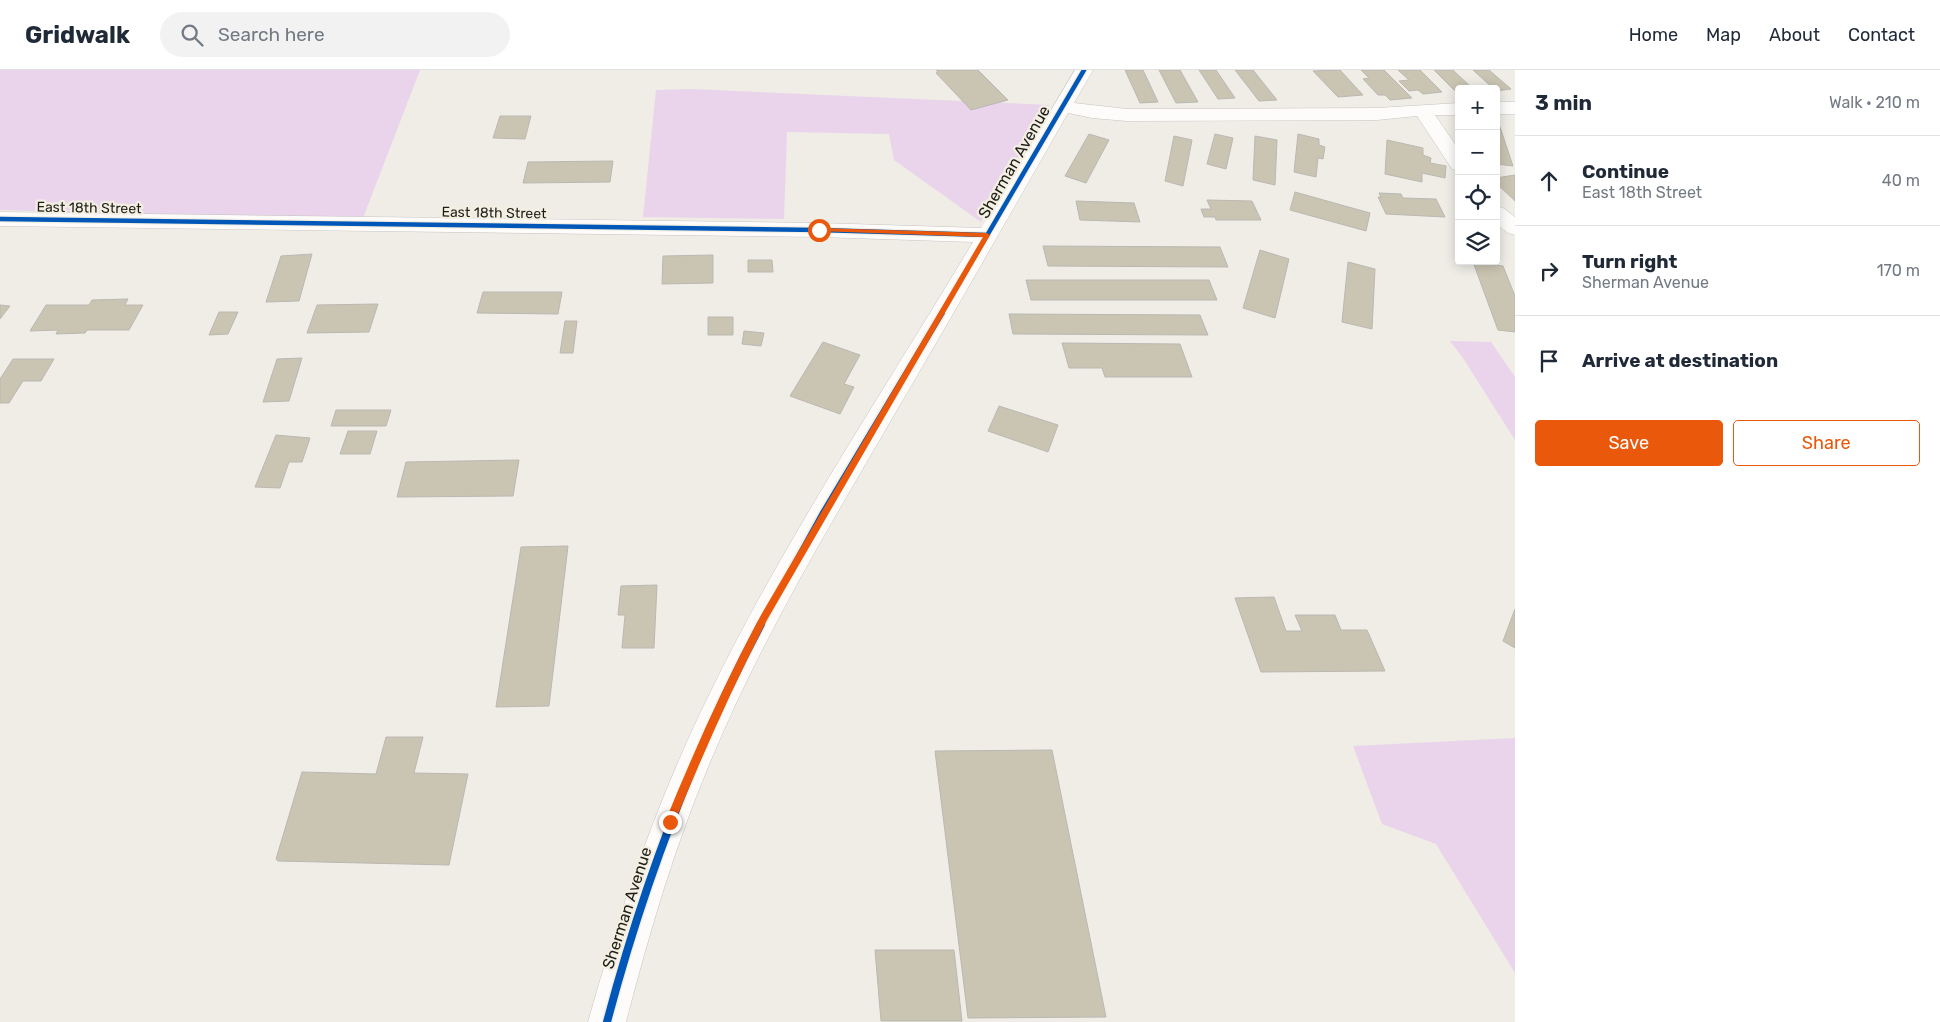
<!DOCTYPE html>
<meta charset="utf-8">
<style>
:root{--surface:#fff;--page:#f2f2f3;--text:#1f2937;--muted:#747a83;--line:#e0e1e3;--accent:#ea580c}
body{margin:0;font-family:Rubik,sans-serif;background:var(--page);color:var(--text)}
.controls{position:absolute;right:15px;top:15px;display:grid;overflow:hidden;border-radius:5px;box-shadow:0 2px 12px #0003}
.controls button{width:45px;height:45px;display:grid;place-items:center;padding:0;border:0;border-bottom:1px solid var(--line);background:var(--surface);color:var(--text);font:25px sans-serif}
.stop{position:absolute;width:15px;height:15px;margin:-11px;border:4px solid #ea580c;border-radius:50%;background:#fff}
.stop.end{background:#ea580c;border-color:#fff;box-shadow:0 1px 5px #0008}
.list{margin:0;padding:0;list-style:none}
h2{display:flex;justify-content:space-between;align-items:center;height:65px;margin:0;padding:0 20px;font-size:21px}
h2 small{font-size:16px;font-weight:400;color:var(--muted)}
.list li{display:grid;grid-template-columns:32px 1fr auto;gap:15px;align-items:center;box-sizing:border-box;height:90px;padding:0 20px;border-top:1px solid var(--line)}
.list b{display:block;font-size:19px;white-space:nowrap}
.list p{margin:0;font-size:16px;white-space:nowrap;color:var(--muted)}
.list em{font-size:16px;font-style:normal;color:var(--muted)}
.actions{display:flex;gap:10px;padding:15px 20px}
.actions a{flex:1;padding:11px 0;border:1px solid var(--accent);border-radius:5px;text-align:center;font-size:18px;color:var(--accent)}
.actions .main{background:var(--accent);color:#fff}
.icon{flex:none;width:28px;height:28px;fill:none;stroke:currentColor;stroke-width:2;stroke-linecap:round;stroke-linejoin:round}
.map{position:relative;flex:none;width:1515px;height:952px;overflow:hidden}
header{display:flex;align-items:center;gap:30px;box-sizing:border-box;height:70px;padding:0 25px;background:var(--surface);border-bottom:1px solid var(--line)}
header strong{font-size:24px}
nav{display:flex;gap:28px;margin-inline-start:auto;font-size:18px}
.search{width:350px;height:45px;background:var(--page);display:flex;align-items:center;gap:12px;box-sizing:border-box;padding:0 18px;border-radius:28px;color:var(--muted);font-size:19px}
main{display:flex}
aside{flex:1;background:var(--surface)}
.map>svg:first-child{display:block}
.green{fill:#e9d4ec}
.building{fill:#cac4b2;stroke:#bab8b3}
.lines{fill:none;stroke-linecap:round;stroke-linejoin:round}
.minor-casing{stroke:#c7c5c0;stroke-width:1}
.minor{fill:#fdfcfb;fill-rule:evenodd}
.cycleway-far2-casing{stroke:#f3efe2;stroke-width:7}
.cycleway-far1-casing{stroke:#f3efe2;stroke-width:9}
.cycleway-casing{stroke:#f3efe2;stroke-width:11}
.cycleway-far2{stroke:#0057b8;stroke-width:4.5}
.cycleway-far1{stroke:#0057b8;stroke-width:5.5}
.cycleway{stroke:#0057b8;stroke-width:8}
.route{fill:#ea580c}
.labels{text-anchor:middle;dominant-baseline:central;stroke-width:4.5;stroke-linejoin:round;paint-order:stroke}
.far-street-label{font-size:14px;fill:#1f1e19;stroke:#f3efe2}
.street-label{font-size:16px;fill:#1f1e19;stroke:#f3efe2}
</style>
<header>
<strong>Gridwalk</strong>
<div class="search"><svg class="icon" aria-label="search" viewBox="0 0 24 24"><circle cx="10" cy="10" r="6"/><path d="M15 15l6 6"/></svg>Search here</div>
<nav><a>Home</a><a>Map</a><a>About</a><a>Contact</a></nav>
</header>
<main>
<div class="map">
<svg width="1515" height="952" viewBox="0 0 1515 952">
<rect width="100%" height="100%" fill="#efede6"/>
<path class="green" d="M0,0H420L363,148L152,145L0,140Z
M691,19L1049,35L981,152L894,90L889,64L787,62L784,149L643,147L656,20Z
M1450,271L1491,272L1515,307V370L1463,288Z
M1515,668V903L1436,774L1382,754L1353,676Z"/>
<path class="building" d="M936,0H978L1008,30L971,40L936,3L938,2Z
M1125,0H1143L1158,32L1140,33Z
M1159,0H1180L1198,32L1176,33Z
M1199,0H1216L1235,28L1218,29Z
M1235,0H1253L1277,30L1259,31Z
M1340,0L1363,25L1338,27L1313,1Z
M1361,0H1384L1412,28L1390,30L1385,25H1378L1363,9L1369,8Z
M1398,0H1420L1442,22L1423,24L1418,20L1409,21L1399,11L1409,10Z
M1434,0H1453L1473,19H1459V25Z
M1473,0H1489L1511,19L1496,21Z
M500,46H531L525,69L493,68Z
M1496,51H1498L1513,96L1496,94Z
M1089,64L1109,70L1086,113L1065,106Z
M1215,64L1233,68L1226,99L1207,94Z
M1298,64L1319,69V75L1325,77L1323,89L1318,88L1316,107L1294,102Z
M1174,66L1192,70L1183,116L1165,111Z
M1255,66L1277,70L1275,115L1253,110Z
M1387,70L1423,78V85L1431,88L1430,93L1446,96L1445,108L1422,103V112L1385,104Z
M613,91L610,112L523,113L528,92Z
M1515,105V131L1496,113V108Z
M1295,122L1370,143L1366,161L1290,140Z
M1379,123L1401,124L1403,128L1436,129L1445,147L1386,144L1378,127H1381Z
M1207,130L1252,131L1261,150H1216L1215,147H1204L1201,139H1211Z
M1076,131L1134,133L1140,152L1080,150Z
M1043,176L1220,177L1228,197L1048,196Z
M1260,180L1289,189L1275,248L1243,238Z
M312,184L299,231L266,232L281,186Z
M713,185V213L662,214L663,186Z
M748,190H772L773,202H748Z
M1348,192L1375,199L1372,259L1342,252Z
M1473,192L1503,196L1515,226V262L1498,260Z
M1026,210H1209L1217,230H1031Z
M483,222H562L558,244L477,243Z
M128,229L125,235H143L129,260H87L85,263L56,264L58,260L30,261L46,235H89L92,230Z
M378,234L369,262L307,263L317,235Z
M0,235L10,236L0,249Z
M219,242H238L228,264L209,265Z
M1009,244L1200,245L1208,265L1013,264Z
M708,247H733V265H708Z
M565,251H577L573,283H560Z
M744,261L764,263L761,276L742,274Z
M823,272L860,285L844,314L854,317L840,344L790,326Z
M1062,273L1180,274L1192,307H1105L1102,298H1069Z
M302,288L289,331L263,332L277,289Z
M13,289H54L41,311H23L9,333H0V309Z
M999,336L1058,355L1048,382L988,361Z
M336,340H391L386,356H331Z
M348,361H377L370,384H340Z
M276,365L310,368L302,392H289L280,418L255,417Z
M519,390L513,426L397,427L406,392Z
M568,476L549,636L496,637L521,477Z
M657,515L654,578H622L625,545H618L621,516Z
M1274,527L1286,561H1302L1295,545H1335L1341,560H1367L1385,601L1261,602L1235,528Z
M1515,539V578L1503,571Z
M386,667H423L414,703L468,704L449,795L278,791L276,789L302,702L376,704Z
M1052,680L1106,947L968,948L935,681Z
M875,880H954L962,951H881Z"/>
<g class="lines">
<g class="minor-casing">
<path id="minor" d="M1075,0H1093L1074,33L1127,39L1377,38L1459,33V45H1435L1459,80V101L1452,99L1417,46L1377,50L1127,51L1092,48L1068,43C1009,146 950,250 890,352C826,462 760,572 711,690C675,775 649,863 626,952H588C620,839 658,728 710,623C786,467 884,321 973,172L819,167L0,156V142L819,153L981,158Z
M1496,32H1515V44H1496Z
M1496,136L1503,138L1515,147V165L1508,163L1496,154Z"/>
</g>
<use href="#minor" class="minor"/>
<g class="cycleway-far2-casing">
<path id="cycleway-far2" d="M0,149L819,160L987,165
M941,244L1084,0"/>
</g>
<g class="cycleway-far1-casing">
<path id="cycleway-far1" d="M760,556L822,444L942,243"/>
</g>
<g class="cycleway-casing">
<path id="cycleway" d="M607,952C644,812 693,682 761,554"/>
</g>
<use href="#cycleway-far2" class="cycleway-far2"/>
<use href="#cycleway-far1" class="cycleway-far1"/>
<use href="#cycleway" class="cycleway"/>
</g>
<path class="route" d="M819,158L987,163L990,165L767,550C732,618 702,686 673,756L670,757L665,752C694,681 725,613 761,545L983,167L817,161L816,160Z"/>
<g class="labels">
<g class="far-street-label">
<text transform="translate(89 138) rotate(1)">East 18th Street</text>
<text transform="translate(494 143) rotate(1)">East 18th Street</text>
</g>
<g class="street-label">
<text transform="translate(1014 92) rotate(-60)">Sherman Avenue</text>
<text transform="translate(627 838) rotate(-72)">Sherman Avenue</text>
</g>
</g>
</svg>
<div class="controls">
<button>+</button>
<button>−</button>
<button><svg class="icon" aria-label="locate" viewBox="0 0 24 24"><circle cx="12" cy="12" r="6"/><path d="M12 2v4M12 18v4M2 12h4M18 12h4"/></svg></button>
<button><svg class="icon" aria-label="layers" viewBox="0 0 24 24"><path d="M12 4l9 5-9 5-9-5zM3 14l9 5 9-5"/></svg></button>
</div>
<div class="stop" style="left:819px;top:160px"></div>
<div class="stop end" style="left:670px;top:752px"></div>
</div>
<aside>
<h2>3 min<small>Walk · 210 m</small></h2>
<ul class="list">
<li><svg class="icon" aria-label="ahead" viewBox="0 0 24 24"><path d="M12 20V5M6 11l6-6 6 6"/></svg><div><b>Continue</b><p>East 18th Street</p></div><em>40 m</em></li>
<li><svg class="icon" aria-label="right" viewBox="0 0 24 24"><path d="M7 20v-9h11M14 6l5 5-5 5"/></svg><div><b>Turn right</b><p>Sherman Avenue</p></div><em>170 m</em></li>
<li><svg class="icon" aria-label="arrive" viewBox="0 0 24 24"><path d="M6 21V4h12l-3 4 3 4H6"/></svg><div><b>Arrive at destination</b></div></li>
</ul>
<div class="actions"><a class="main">Save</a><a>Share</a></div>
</aside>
</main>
